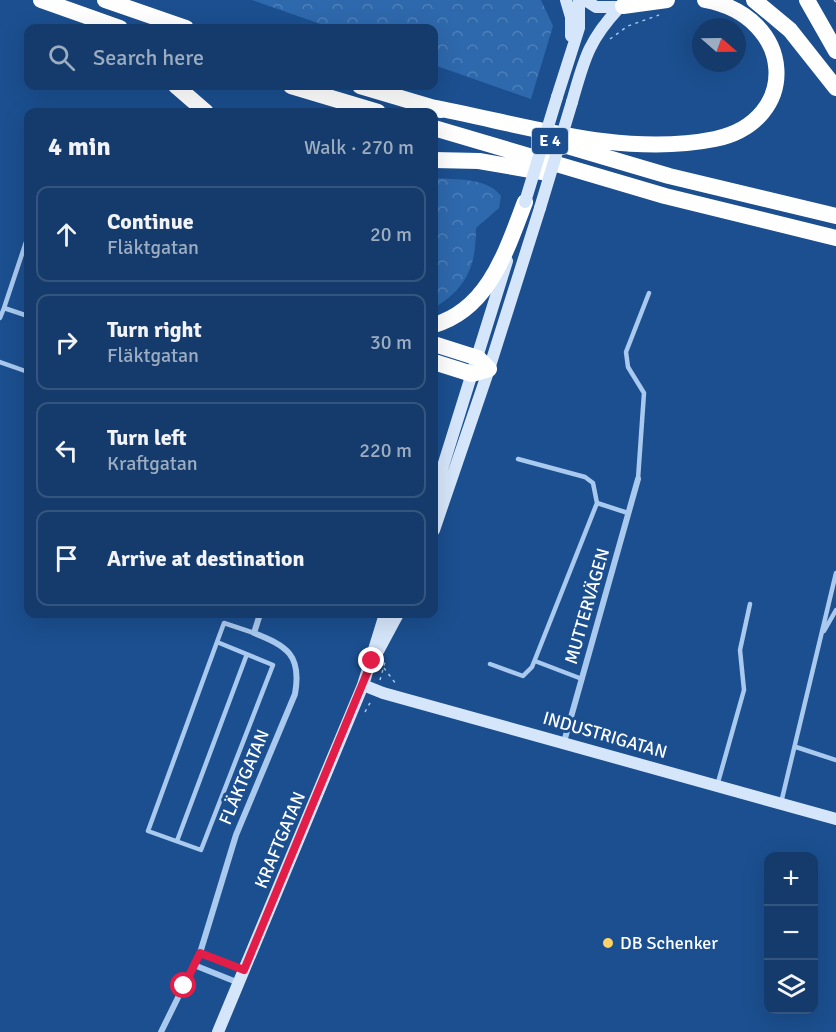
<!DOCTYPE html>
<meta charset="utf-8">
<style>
:root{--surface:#143b6b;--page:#1d4271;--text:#f1f3f6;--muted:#9dadc1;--line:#33557e}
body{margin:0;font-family:Signika,sans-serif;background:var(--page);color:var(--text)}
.controls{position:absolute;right:18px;bottom:18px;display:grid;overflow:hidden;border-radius:12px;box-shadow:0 6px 24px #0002}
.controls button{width:54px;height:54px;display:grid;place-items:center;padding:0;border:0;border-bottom:2px solid var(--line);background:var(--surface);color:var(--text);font:30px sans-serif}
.compass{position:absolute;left:692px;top:18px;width:54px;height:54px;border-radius:50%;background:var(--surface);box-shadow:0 6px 24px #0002;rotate:110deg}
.stop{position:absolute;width:18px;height:18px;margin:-14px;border:4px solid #e11d48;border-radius:50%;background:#fff}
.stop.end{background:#e11d48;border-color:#fff;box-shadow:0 2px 6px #0008}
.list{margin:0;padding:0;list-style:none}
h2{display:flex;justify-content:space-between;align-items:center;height:78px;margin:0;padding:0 24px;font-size:26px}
h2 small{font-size:20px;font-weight:400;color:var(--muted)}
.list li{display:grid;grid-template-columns:39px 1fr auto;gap:18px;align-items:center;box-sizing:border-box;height:96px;margin:0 12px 12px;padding:0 12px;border:2px solid var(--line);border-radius:12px}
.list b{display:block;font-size:22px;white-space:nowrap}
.list p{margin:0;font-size:20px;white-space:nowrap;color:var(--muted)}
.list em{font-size:20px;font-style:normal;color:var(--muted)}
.icon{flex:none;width:33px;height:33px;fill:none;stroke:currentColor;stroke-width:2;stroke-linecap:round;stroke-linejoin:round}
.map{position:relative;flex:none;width:836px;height:1032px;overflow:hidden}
.search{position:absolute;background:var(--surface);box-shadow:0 6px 24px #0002;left:24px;top:24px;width:414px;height:66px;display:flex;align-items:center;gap:15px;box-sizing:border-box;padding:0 21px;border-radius:12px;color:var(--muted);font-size:22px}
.panel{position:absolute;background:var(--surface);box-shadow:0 6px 24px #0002;left:24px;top:108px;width:414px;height:510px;border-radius:12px}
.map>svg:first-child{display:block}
.forest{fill:url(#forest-crowns)}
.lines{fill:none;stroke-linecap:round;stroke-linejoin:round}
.path{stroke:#a9c9ee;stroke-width:1.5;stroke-dasharray:3 4.5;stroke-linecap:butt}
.lane{stroke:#a9c9ee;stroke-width:4.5}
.street{stroke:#a9c9ee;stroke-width:6}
.secondary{stroke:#d6e6fa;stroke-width:12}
.highway{stroke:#fff;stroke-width:16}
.secondary-bridge{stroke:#d6e6fa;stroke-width:12}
.route{stroke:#e11d48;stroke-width:8}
.poi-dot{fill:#ffd166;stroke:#1b4f8f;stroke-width:2}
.labels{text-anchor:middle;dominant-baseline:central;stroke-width:6;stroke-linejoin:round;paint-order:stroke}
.shield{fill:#1b4f8f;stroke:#bbcadd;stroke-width:1.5}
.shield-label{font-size:16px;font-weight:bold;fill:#fff}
.street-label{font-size:18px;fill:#fff;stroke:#1b4f8f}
.poi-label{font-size:18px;fill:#fff;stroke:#1b4f8f;text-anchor:start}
</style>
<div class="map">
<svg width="836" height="1032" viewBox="0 0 836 1032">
<defs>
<pattern id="forest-crowns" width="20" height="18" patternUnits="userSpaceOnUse" patternTransform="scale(1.5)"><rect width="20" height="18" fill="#2e69ad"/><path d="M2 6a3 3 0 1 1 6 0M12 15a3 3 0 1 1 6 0" fill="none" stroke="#4d80b9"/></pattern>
</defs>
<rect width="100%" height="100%" fill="#1b4f8f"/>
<path class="forest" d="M252,0H541L553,26L531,99L434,65V28H332Z
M434,178C456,180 487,177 501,196L499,208L476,228C476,266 467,288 434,308Z"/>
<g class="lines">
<path class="path" d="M834,0L836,2
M610,39L628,26L659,15
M384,668L396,684
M380,680L385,662
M365,712L371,701"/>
<path class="lane" d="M28,236L4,308L28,316
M0,318L4,308
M0,362L28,372
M518,459L585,477L593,483L597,503L628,513
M638,479L644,393L628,367L626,352L649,293
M824,631L836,610
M217,642L273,665L201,850L148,831L217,642L224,623L254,633
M535,661L582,679
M490,664L523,676L532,667L597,503
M796,747L836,760
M717,786L744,690L740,650L750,604
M781,803L836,573
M177,841L247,654"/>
<path class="street" d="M564,742L638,479
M200,953L244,970
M194,965L239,983
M161,1032L200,953L236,835L295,694C302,655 287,646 254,633L260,614"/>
<path class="secondary" d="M566,0L571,17V36
M585,0L596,7H620
M557,97L579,28V0
M572,102C584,60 588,41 619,8
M434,495L507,261
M434,530L489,369L540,208
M376,655L398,614
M363,685L383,693L836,819
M218,1032L363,685L385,614"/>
<path class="highway" d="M41,0L120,28
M105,0L186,28
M754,0L790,30L836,88
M807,0L836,51
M623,6L667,0
M176,86L206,112
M291,86L378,112
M360,86L441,110
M431,107C522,124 621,158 715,139C801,121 796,17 705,0
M434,128L665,196L836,238
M547,140L669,176L836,216
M434,160L479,161L548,173
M434,325C489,309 506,251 525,202
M434,344L478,358L489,369
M434,362L472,374L489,369"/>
<path class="secondary-bridge" d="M525,202L557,97
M540,208L572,102"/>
</g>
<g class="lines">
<path class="route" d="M184,986L200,953L244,970L372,661"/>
</g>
<circle class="poi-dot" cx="608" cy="943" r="6"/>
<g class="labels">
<rect class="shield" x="532" y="128" width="36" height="26" rx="4.5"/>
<g class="shield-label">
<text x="550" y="141">E 4</text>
</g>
<g class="street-label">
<text transform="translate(587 606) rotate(-74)">MUTTERVÄGEN</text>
<text transform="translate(605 735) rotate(16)">INDUSTRIGATAN</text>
<text transform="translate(244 777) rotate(-67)">FLÄKTGATAN</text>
<text transform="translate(280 840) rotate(-67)">KRAFTGATAN</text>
</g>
<g class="poi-label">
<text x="620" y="943">DB Schenker</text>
</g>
</g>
</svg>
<div class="controls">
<button>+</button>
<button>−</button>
<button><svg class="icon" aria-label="layers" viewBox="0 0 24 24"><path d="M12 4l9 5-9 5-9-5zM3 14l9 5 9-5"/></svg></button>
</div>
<svg class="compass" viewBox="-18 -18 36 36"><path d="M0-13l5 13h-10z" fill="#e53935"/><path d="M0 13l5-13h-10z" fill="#9dadc1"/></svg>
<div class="stop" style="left:184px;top:986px"></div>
<div class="stop end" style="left:372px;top:661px"></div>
<div class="search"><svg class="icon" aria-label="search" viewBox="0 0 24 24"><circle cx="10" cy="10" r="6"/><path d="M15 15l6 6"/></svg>Search here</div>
<section class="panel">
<h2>4 min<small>Walk · 270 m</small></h2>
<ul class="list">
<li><svg class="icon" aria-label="ahead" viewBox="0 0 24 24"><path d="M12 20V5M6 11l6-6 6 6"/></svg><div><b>Continue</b><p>Fläktgatan</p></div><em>20 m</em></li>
<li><svg class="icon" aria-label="right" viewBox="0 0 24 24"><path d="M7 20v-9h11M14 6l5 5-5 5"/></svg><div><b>Turn right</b><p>Fläktgatan</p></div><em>30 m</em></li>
<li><svg class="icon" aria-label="left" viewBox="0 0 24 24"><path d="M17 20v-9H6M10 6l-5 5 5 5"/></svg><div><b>Turn left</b><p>Kraftgatan</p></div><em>220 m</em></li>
<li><svg class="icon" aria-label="arrive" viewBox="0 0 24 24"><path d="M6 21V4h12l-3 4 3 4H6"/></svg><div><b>Arrive at destination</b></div></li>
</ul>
</section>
</div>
